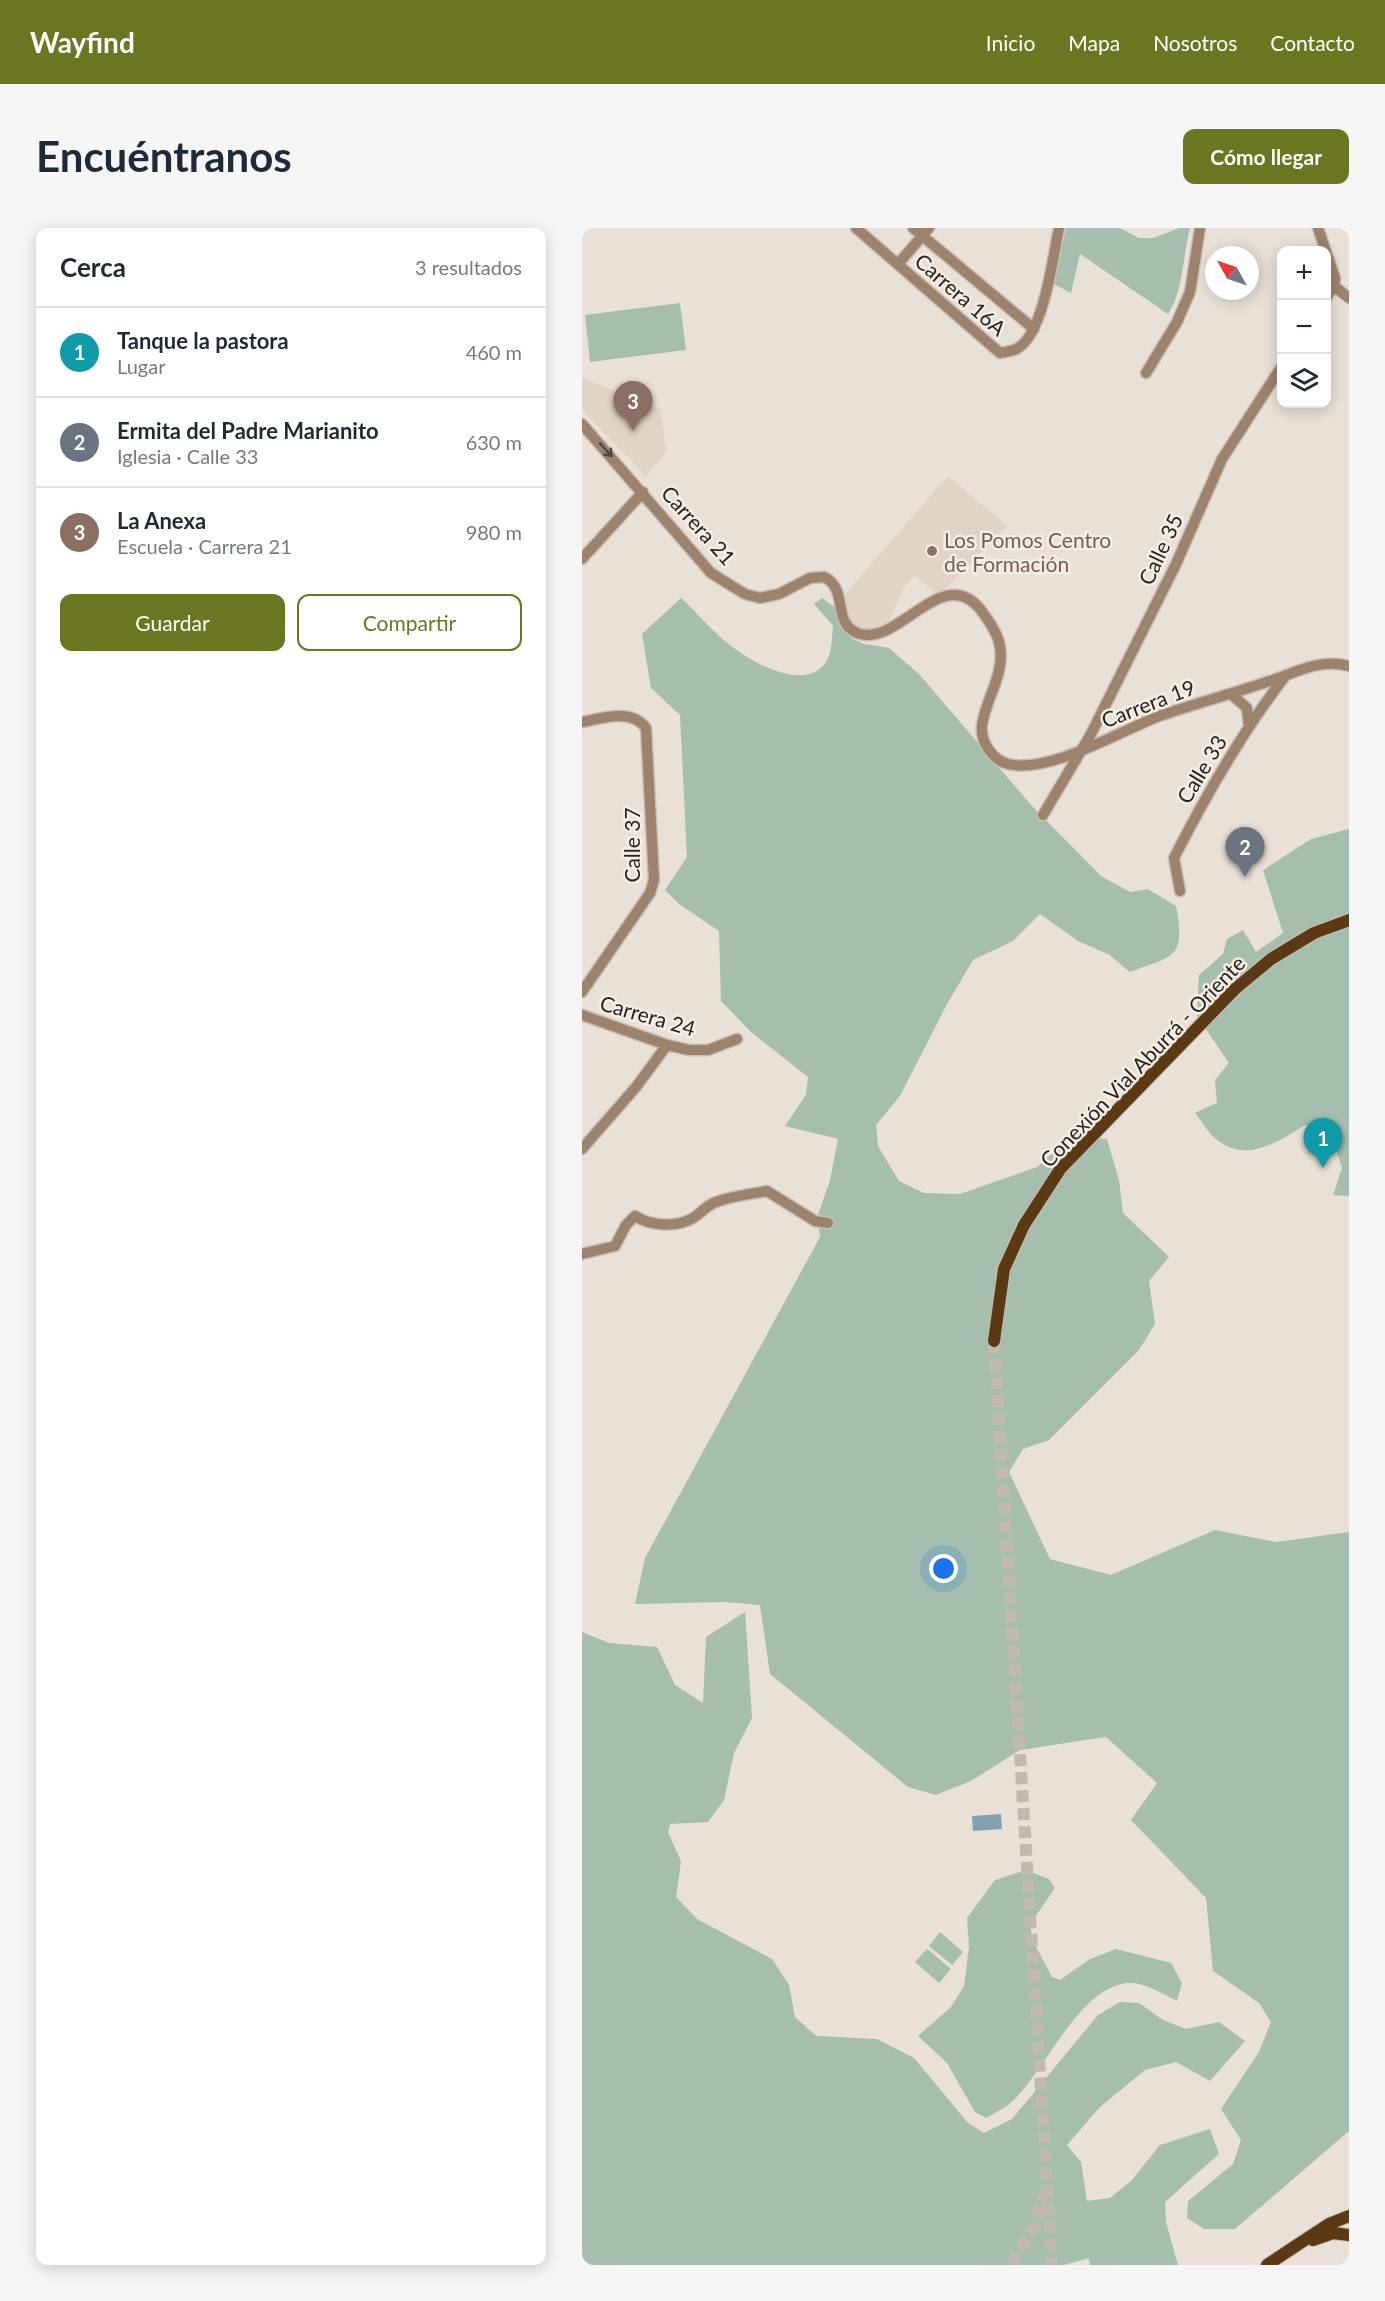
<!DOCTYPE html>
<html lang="es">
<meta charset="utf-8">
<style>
:root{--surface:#fff;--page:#f6f6f7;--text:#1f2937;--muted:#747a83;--line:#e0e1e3;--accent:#6c7621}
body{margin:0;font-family:Lato,sans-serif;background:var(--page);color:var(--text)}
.controls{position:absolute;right:18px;top:18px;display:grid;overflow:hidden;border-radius:12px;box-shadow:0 3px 15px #0003}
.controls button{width:54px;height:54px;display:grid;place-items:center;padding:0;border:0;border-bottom:2px solid var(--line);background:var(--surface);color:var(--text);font:30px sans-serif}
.compass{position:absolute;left:623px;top:18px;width:54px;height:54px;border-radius:50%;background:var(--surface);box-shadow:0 3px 15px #0003;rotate:310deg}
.you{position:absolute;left:362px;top:1341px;width:21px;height:21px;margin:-15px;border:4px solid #fff;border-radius:50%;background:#1a73e8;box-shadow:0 0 0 9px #1a73e833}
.badge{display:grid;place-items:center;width:39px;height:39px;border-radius:50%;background:var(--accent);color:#fff;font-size:20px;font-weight:700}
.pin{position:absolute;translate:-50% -50px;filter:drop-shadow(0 2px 3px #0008)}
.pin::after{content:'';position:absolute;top:32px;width:21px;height:18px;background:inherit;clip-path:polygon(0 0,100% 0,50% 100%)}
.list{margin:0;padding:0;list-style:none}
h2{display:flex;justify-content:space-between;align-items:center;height:78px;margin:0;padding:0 24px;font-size:26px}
h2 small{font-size:20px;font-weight:400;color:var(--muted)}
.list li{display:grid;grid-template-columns:39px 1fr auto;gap:18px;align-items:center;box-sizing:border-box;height:90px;padding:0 24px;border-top:2px solid var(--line)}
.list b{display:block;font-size:22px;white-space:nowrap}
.list p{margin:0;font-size:20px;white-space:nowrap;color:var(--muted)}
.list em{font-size:20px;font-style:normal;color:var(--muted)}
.actions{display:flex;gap:12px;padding:18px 24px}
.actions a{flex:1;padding:14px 0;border:2px solid var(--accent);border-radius:12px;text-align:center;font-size:21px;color:var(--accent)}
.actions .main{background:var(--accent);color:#fff}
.icon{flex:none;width:33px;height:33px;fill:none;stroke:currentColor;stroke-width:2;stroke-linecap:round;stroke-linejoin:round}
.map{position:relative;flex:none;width:767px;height:2037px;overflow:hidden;border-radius:12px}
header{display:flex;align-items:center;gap:36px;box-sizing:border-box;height:84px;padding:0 30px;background:var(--accent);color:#fff}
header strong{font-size:28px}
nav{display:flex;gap:33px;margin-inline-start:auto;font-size:21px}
.intro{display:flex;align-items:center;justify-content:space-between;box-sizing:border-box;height:144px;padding:0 36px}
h1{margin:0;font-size:42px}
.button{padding:15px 27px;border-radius:12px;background:var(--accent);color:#fff;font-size:21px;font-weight:700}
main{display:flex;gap:36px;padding:0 36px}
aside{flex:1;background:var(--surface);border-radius:12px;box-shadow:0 3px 15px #0003}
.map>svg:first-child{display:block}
.built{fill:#e1d3c5}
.green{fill:#a5bead}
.water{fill:#80a2b2}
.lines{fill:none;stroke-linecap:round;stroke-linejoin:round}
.major-tunnel{stroke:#c2bab2;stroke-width:12;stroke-dasharray:12 6;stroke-linecap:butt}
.minor-casing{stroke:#c6beb6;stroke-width:13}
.major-casing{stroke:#c6beb6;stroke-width:14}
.minor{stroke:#9d836b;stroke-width:10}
.major{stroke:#5b3913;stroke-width:12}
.oneway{stroke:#50453a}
.education-dot{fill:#8d6e63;stroke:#f6ede4;stroke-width:2}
.labels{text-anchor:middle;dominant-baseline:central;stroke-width:5;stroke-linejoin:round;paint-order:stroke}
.street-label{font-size:21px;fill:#26231f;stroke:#f6ede4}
.education-label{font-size:21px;fill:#785e54;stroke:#f6ede4;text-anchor:start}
</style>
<header>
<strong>Wayfind</strong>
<nav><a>Inicio</a><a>Mapa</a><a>Nosotros</a><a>Contacto</a></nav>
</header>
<div class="intro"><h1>Encuéntranos</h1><a class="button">Cómo llegar</a></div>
<main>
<aside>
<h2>Cerca<small>3 resultados</small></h2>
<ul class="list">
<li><span class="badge" style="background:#0f9aa8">1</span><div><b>Tanque la pastora</b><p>Lugar</p></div><em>460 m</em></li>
<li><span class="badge" style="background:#6b7280">2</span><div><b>Ermita del Padre Marianito</b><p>Iglesia · Calle 33</p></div><em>630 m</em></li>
<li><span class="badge" style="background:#8d6e63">3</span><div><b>La Anexa</b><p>Escuela · Carrera 21</p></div><em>980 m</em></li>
</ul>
<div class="actions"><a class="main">Guardar</a><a>Compartir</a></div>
</aside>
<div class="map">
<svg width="767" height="2037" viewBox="0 0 767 2037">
<rect width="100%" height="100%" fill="#e9e0d7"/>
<path class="built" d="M0,150L78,180L85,223L64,248L0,182Z
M366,248L425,298L357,367L333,348L322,359L305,398L283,403L269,393L264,383L263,366Z"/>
<path class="green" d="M484,0H538L557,10H571L597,0H608C601,27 601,64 586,86L498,26L489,65L472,56Z
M98,75L104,122L8,134L3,87Z
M99,370C115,385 131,404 149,418C170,434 218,462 241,438C250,429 250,411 251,398L232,376L240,370L254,380L269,410L282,416L307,420L337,446L450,578L519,648L548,664L566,661L594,678C604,731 592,727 548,744L526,726L496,713L458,686L431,713L391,732L365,776L318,868L294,897L296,918L317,953L342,965L378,966L455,939L488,909L525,911L537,952L541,985L587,1029L567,1053L573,1096L557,1122L467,1212L441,1221L427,1244L468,1331L529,1347L633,1302L694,1314L767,1304V1903L653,2001H622L605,1990L606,1973L651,1936L659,1912L639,1881L677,1824L689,1794L677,1775L631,1743L624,1670L549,1592L575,1555L524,1509L438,1522L389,1553L354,1567L326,1559L188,1446L178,1377L143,1374L53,1376L63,1330L238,1009L236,987L248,952L256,911L203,898L224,867L226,849L170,805L139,773L137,703L97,676L83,662L105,629L98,487L69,460L60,406Z
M767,601V968L751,967L760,940L749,904L723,897C696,914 664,936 634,911C626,905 620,893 613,885L635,875L633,852L647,835L615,788L617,747L641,726L645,711L661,702L674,724L701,705L681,642L729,611Z
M163,1384L170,1490L152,1525L142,1572L126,1594L88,1596L86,1604L99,1633L94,1669L115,1691L190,1731L207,1757L213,1789L234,1808L295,1811L332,1830L386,1895L402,1905L430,1891L516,1787L538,1774L557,1775L581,1792L604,1801L637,1794L663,1813L628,1853L594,1834L563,1842L518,1879L485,1917L499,1934L505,1973L528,1970L549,1953L578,1917L628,1901L637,1926L583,1974L584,1994L596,2037H508L507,2030L482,2037H0V1404L27,1415L75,1419L93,1457L121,1475L124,1409Z
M444,1642L467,1651L473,1660L448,1696L451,1713L470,1749L478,1752L508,1731L534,1721L589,1735L600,1755L595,1773C580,1766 561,1753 544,1755C497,1761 463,1842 431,1873C423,1880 413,1885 404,1890L393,1884L365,1835L336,1808L369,1779L382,1758L387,1719L385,1690L413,1652Z
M358,1704L381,1724L370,1737L347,1718Z
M345,1721L369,1741L357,1755L333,1734Z"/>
<path class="water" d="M419,1586L420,1601L391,1603L390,1588Z"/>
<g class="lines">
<path class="major-tunnel" d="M412,1113L470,2037
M429,2037L452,1999L461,1968"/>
<g class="minor-casing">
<path id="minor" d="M274,0L418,125C423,124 432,123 436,120C462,104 471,29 477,0
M331,0L452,101
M736,0L753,50L752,58L744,70
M316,36L347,0
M752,58L767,70
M564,145L595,94L608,64L618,0
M0,196L129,345L145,355L163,366L178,370L197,366L228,350L242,349C268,361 248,397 278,406C318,417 361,334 399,382C406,392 414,402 417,414C425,444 404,469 400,497C398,513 410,532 426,536C469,546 539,502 580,487C616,475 652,465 688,453C715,444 739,430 767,438
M0,331L61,264
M649,466L665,480L667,499
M0,494C21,490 49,480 64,500L72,652L68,665L0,764
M461,587L509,506L594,336L640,231L700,138
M598,663L592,630C624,567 660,504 704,447
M0,787L85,817L107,822H126L155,811
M0,921L54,859L85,817
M0,1026L33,1018L44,997L53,988C69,998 94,1000 111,990C119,985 125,977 134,974C150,968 169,966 185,963L233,993L246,995"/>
</g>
<g class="major-casing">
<path id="major" d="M412,1113L422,1041L442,997L479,940L653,761L689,731L732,705L767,692
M731,2012L751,2005L767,2007
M685,2037L747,1996L767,1988"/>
</g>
<use href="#minor" class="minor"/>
<use href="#major" class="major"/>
</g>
<defs><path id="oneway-shaft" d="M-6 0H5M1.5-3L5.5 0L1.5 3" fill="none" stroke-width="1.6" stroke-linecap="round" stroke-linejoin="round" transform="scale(1.5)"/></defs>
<use class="oneway" href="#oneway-shaft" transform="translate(24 222) rotate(48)"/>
<circle class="education-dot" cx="350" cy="323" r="6"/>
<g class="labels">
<g class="street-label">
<text transform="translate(379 66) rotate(41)">Carrera 16A</text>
<text transform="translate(117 297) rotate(48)">Carrera 21</text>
<text transform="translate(578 321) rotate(-65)">Calle 35</text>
<text transform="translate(566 475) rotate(-21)">Carrera 19</text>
<text transform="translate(619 541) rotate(-59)">Calle 33</text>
<text transform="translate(49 617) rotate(-90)">Calle 37</text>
<text transform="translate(66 787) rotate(16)">Carrera 24</text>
<text transform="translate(560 833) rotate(-46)">Conexión Vial Aburrá - Oriente</text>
</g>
<g class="education-label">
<text x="362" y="311">Los Pomos Centro<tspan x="362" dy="24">de Formación</tspan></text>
</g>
</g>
</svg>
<div class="controls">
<button>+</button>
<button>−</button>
<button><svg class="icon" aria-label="layers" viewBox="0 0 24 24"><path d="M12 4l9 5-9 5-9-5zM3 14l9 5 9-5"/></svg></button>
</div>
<svg class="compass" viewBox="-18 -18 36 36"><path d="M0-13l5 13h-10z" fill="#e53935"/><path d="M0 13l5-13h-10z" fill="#747a83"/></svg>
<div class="you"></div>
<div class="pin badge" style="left:741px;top:940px;background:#0f9aa8">1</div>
<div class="pin badge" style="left:663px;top:649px;background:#6b7280">2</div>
<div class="pin badge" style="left:51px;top:203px;background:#8d6e63">3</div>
</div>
</main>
